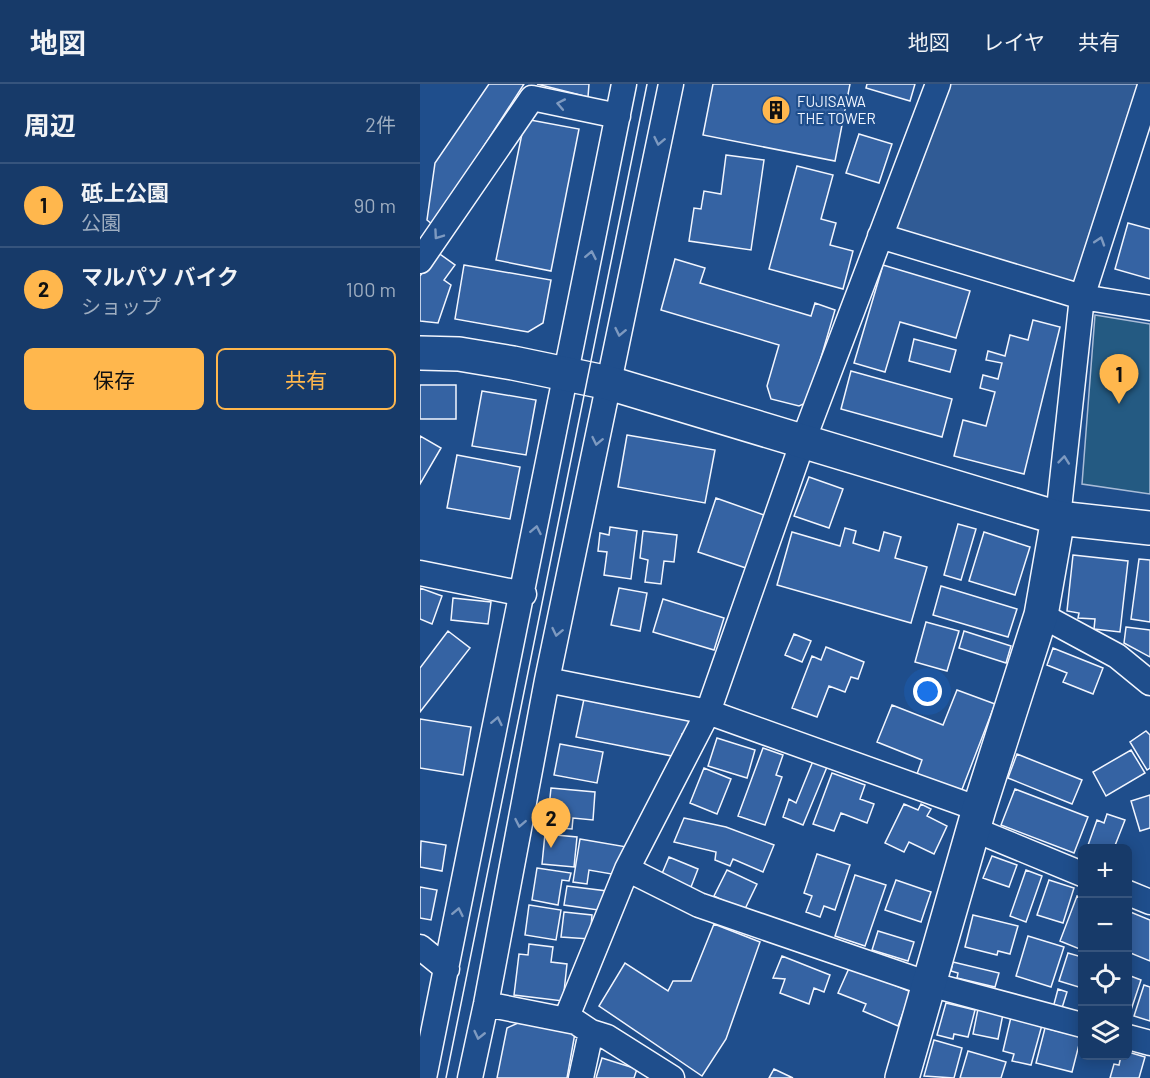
<!DOCTYPE html>
<html lang="ja">
<meta charset="utf-8">
<style>
:root{--surface:#173a69;--page:#20416f;--text:#f1f3f6;--muted:#9eadc0;--line:#36547d;--accent:#ffb74d}
body{margin:0;font-family:Barlow,"Noto Sans JP",sans-serif;background:var(--page);color:var(--text)}
.controls{position:absolute;right:18px;bottom:18px;display:grid;overflow:hidden;border-radius:9px;box-shadow:0 3px 15px #0003}
.controls button{width:54px;height:54px;display:grid;place-items:center;padding:0;border:0;border-bottom:2px solid var(--line);background:var(--surface);color:var(--text);font:30px sans-serif}
.you{position:absolute;left:508px;top:608px;width:21px;height:21px;margin:-15px;border:4px solid #fff;border-radius:50%;background:#1a73e8;box-shadow:0 0 0 9px #1a73e833}
.badge{display:grid;place-items:center;width:39px;height:39px;border-radius:50%;background:var(--accent);color:#111;font-size:20px;font-weight:700}
.pin{position:absolute;translate:-50% -50px;filter:drop-shadow(0 2px 3px #0008)}
.pin::after{content:'';position:absolute;top:32px;width:21px;height:18px;background:inherit;clip-path:polygon(0 0,100% 0,50% 100%)}
.list{margin:0;padding:0;list-style:none}
h2{display:flex;justify-content:space-between;align-items:center;height:78px;margin:0;padding:0 24px;font-size:26px}
h2 small{font-size:20px;font-weight:400;color:var(--muted)}
.list li{display:grid;grid-template-columns:39px 1fr auto;gap:18px;align-items:center;box-sizing:border-box;height:84px;padding:0 24px;border-top:2px solid var(--line)}
.list b{display:block;font-size:22px;white-space:nowrap}
.list p{margin:0;font-size:20px;white-space:nowrap;color:var(--muted)}
.list em{font-size:20px;font-style:normal;color:var(--muted)}
.actions{display:flex;gap:12px;padding:18px 24px}
.actions a{flex:1;padding:14px 0;border:2px solid var(--accent);border-radius:9px;text-align:center;font-size:21px;color:var(--accent)}
.actions .main{background:var(--accent);color:#111}
.icon{flex:none;width:33px;height:33px;fill:none;stroke:currentColor;stroke-width:2;stroke-linecap:round;stroke-linejoin:round}
.map{position:relative;flex:none;width:730px;height:994px;overflow:hidden}
header{display:flex;align-items:center;gap:36px;box-sizing:border-box;height:84px;padding:0 30px;background:var(--surface);border-bottom:2px solid var(--line)}
header strong{font-size:28px}
nav{display:flex;gap:33px;margin-inline-start:auto;font-size:21px}
main{display:flex}
aside{flex:1;background:var(--surface)}
.map>svg:first-child{display:block}
.green{fill:#245a82;stroke:#a8bbd7;stroke-width:1.5}
.parking{fill:#305b95;stroke:#a8bbd7;stroke-width:1.5}
.building{fill:#3563a3;stroke:#f2f6ff;stroke-width:1.5}
.lines{fill:none;stroke-linecap:round;stroke-linejoin:round}
.street-casing{stroke:#f2f6ff;stroke-width:27}
.secondary-casing{stroke:#f2f6ff;stroke-width:36}
.street{stroke:#1f4e8c;stroke-width:24}
.secondary{stroke:#1f4e8c;stroke-width:33}
.tram{stroke:#f2f6ff;stroke-width:1.5}
.oneway{stroke:#7e9ac0}
.labels{text-anchor:middle;dominant-baseline:central;stroke-width:4.5;stroke-linejoin:round;paint-order:stroke}
.poi-label{font-size:15px;fill:#f2f6ff;stroke:#1f4e8c;text-anchor:start}
</style>
<header>
<strong>地図</strong>
<nav><a>地図</a><a>レイヤ</a><a>共有</a></nav>
</header>
<main>
<aside>
<h2>周辺<small>2件</small></h2>
<ul class="list">
<li><span class="badge">1</span><div><b>砥上公園</b><p>公園</p></div><em>90 m</em></li>
<li><span class="badge">2</span><div><b>マルパソ バイク</b><p>ショップ</p></div><em>100 m</em></li>
</ul>
<div class="actions"><a class="main">保存</a><a>共有</a></div>
</aside>
<div class="map">
<svg width="730" height="994" viewBox="0 0 730 994">
<rect width="100%" height="100%" fill="#1f4e8c"/>
<path class="green" d="M675,231L730,240V410L662,400Z"/>
<path class="parking" d="M526,0H721L660,196L650,202L468,147Z"/>
<path class="building" d="M69,0H104L13,141L7,136L15,79Z
M117,0H169L168,13Z
M293,0H430L415,77L283,51Z
M447,0H495L490,17L446,4Z
M105,35L159,45L131,187L76,176Z
M439,50L472,60L459,99L426,89Z
M306,71L344,76L331,166L269,157L274,124L281,125L284,107L301,110Z
M377,82L413,91L401,135L416,139L410,161L433,167L423,205L349,185Z
M708,139L730,145V195L695,185Z
M17,168L35,181L24,196L31,201L18,239L0,237V192Z
M255,175L285,184L280,199L391,232L395,219L415,226L388,318L379,322L351,315L347,302L359,261L241,226Z
M44,181L131,196L123,239L108,248L35,235Z
M463,181L550,207L536,254L480,238L465,288L434,279Z
M613,236L640,243L604,390L534,372L543,336L566,342L575,308L560,304L563,291L578,295L582,279L566,276L568,267L585,272L590,251L608,256Z
M494,255L536,266L530,288L489,277Z
M431,287L532,315L522,353L421,325Z
M0,301H36V335H0Z
M62,307L116,316L106,371L52,362Z
M207,351L295,366L285,419L198,403Z
M0,352L21,364L0,400Z
M37,371L100,383L90,435L27,424Z
M389,393L423,405L409,444L374,432Z
M296,414L344,431L326,484L278,468Z
M538,440L556,445L541,496L524,491Z
M190,443L217,447L211,495L184,491L187,468L178,467L180,449L189,451Z
M425,444L436,447L433,459L459,467L464,448L481,453L475,474L507,483L491,539L357,501L372,448L420,462Z
M223,447L257,451L254,478L244,477L241,500L225,498L228,476L220,474Z
M564,448L610,463L595,511L549,497Z
M653,471L708,477L700,548L674,545L675,535L658,534L659,529L647,527Z
M719,475L730,476V538L711,535Z
M521,502L597,525L588,553L513,531Z
M0,504L22,512L12,540L0,535Z
M199,504L227,509L220,547L191,541Z
M33,514L71,518L68,540L31,536Z
M243,515L304,534L294,566L233,548Z
M506,538L539,547L527,587L495,578Z
M706,543L730,546V573L704,559Z
M28,547L50,564L0,628V584Z
M544,547L591,562L586,579L539,564Z
M374,550L391,557L382,578L365,571Z
M406,563L444,578L438,595L431,593L425,608L409,602L397,633L372,624L392,572L401,576Z
M633,564L683,584L673,610L643,598L647,589L627,581Z
M537,606L575,620L541,708L497,690L502,676L457,658L472,621L523,641Z
M164,615L273,637L269,652L262,650L257,673L156,653Z
M0,635L51,643L43,691L0,684Z
M726,647L730,651V684L727,686L710,658Z
M297,654L335,666L327,694L288,682Z
M140,660L183,668L177,699L134,691Z
M343,664L363,671L356,691L362,693L345,741L318,732Z
M711,666L725,689L686,712L673,688Z
M597,670L662,696L652,720L588,694Z
M393,677L407,683L383,741L363,733L369,715L376,719Z
M284,684L311,695L297,730L270,719Z
M412,689L445,701L440,715L454,720L447,739L421,729L414,747L393,740Z
M131,704L175,708L173,736L153,734L152,745L127,743Z
M595,705L668,733L654,769L581,741Z
M730,711V744L720,747L711,717Z
M484,720L498,726L501,720L511,725L507,732L527,742L514,770L489,758L484,768L465,759Z
M687,730L705,736L694,764H667L677,736L684,739Z
M264,734L306,743L354,761L343,788L313,775L310,782L295,776L296,768L254,758Z
M125,750L157,753L154,783L122,780Z
M160,755L207,763L203,792L169,786L167,800L153,798Z
M1,757L26,761L22,787L0,783Z
M397,770L430,781L415,826L404,822L400,833L386,828L392,812L384,809Z
M572,772L597,781L589,803L563,794Z
M249,773L278,785L271,803L241,792Z
M117,784L151,789L149,797L142,796L138,821L112,816Z
M307,786L337,800L324,827L294,812Z
M606,786L622,792L606,838L590,832Z
M435,791L466,801L445,862L415,852Z
M476,796L511,808L501,838L465,826Z
M629,796L654,804L643,839L617,831Z
M147,802L187,807L185,827L144,821Z
M0,803L17,806L11,836L0,834Z
M657,812L662,815V866L640,857Z
M109,821L141,826L136,856L105,851Z
M708,827L730,836V877L708,868Z
M144,828L172,831L170,855L141,853Z
M553,831L598,842L590,870L578,867L577,871L545,863Z
M294,840L340,858L306,955L282,992L179,922L205,879L248,907L253,897H271Z
M458,847L494,858L488,877L452,866Z
M608,852L644,863L631,903L596,892Z
M109,860L133,863L131,878L147,880L143,917L94,911L99,870L108,871Z
M648,869L662,873V904L639,897Z
M362,872L410,891L404,908L394,904L389,920L360,909L365,895L353,894Z
M533,878L579,889L575,903L537,894L538,889L531,887Z
M430,882L491,908L478,942L443,927L446,920L418,909Z
M708,891L721,896L710,929L708,928Z
M724,901L730,903V937L714,932Z
M638,905L647,908L642,924L634,920Z
M526,919L555,926L548,953L534,950L533,955L517,951Z
M558,925L583,930L578,955L553,950Z
M591,933L622,941L611,981L592,977L594,970L583,967Z
M98,939L155,949L147,994H77L87,944Z
M625,944L661,953L652,988L616,979Z
M514,956L542,964L534,994L504,992Z
M548,967L586,978L581,994H540Z
M708,968L725,973L719,994H690L694,980L699,981L701,972H708Z
M182,974L217,985L214,994H176Z
M354,985L373,994H349Z"/>
<g class="lines">
<g class="street-casing">
<path id="street" d="M460,152L662,213L730,224
M0,177L112,14L198,32
M638,434L662,213L730,2
M0,489L104,510
M621,531L697,572L730,599
M127,596L288,628L559,725
M553,745L662,790
M207,785L279,821L509,900L662,941
M708,809L730,818
M0,863L27,885
M66,920L156,938L171,948L187,953L252,994
M146,935L207,785L288,628L383,357L518,0
M708,953L730,959
M4,994L204,0
M50,994L66,920L127,596L251,0
M161,994L171,948"/>
</g>
<g class="secondary-casing">
<path id="secondary" d="M0,269L39,270L93,279L189,299L638,434L730,444
M482,994L559,725L621,531L638,434"/>
</g>
<use href="#street" class="street"/>
<use href="#secondary" class="secondary"/>
<path class="tram" d="M26,994L227,0"/>
</g>
<defs><path id="oneway-chevron" d="M-2-3.5L2.5 0L-2 3.5" fill="none" stroke-width="1.6" stroke-linecap="round" stroke-linejoin="round" transform="scale(1.5)"/></defs>
<g class="oneway">
<use href="#oneway-chevron" transform="translate(141 20) rotate(-169)"/>
<use href="#oneway-chevron" transform="translate(239 57) rotate(102)"/>
<use href="#oneway-chevron" transform="translate(18 151) rotate(125)"/>
<use href="#oneway-chevron" transform="translate(680 157) rotate(-72)"/>
<use href="#oneway-chevron" transform="translate(171 171) rotate(-79)"/>
<use href="#oneway-chevron" transform="translate(200 248) rotate(102)"/>
<use href="#oneway-chevron" transform="translate(177 357) rotate(102)"/>
<use href="#oneway-chevron" transform="translate(644 376) rotate(-84)"/>
<use href="#oneway-chevron" transform="translate(116 446) rotate(-79)"/>
<use href="#oneway-chevron" transform="translate(137 548) rotate(102)"/>
<use href="#oneway-chevron" transform="translate(77 637) rotate(-78)"/>
<use href="#oneway-chevron" transform="translate(100 739) rotate(101)"/>
<use href="#oneway-chevron" transform="translate(38 828) rotate(-78)"/>
<use href="#oneway-chevron" transform="translate(59 951) rotate(103)"/>
</g>
<defs>
<g id="building-disc" transform="scale(1.5)"><circle r="9.5" fill="#ffb74d" stroke="#1f4e8c"/><path d="M-4-6H4V6H1V3H-1V6H-4ZM-2.5-4.3h1.7v1.8h-1.7ZM.8-4.3h1.7v1.8H.8ZM-2.5-1h1.7V.8h-1.7ZM.8-1h1.7V.8H.8Z" fill="#111"/></g>
</defs>
<g fill-rule="evenodd">
<use href="#building-disc" x="356" y="26"/>
</g>
<g class="labels">
<g class="poi-label">
<text x="377" y="17">FUJISAWA<tspan x="377" dy="17">THE TOWER</tspan></text>
</g>
</g>
</svg>
<div class="controls">
<button>+</button>
<button>−</button>
<button><svg class="icon" aria-label="locate" viewBox="0 0 24 24"><circle cx="12" cy="12" r="6"/><path d="M12 2v4M12 18v4M2 12h4M18 12h4"/></svg></button>
<button><svg class="icon" aria-label="layers" viewBox="0 0 24 24"><path d="M12 4l9 5-9 5-9-5zM3 14l9 5 9-5"/></svg></button>
</div>
<div class="you"></div>
<div class="pin badge" style="left:699px;top:320px">1</div>
<div class="pin badge" style="left:131px;top:764px">2</div>
</div>
</main>
